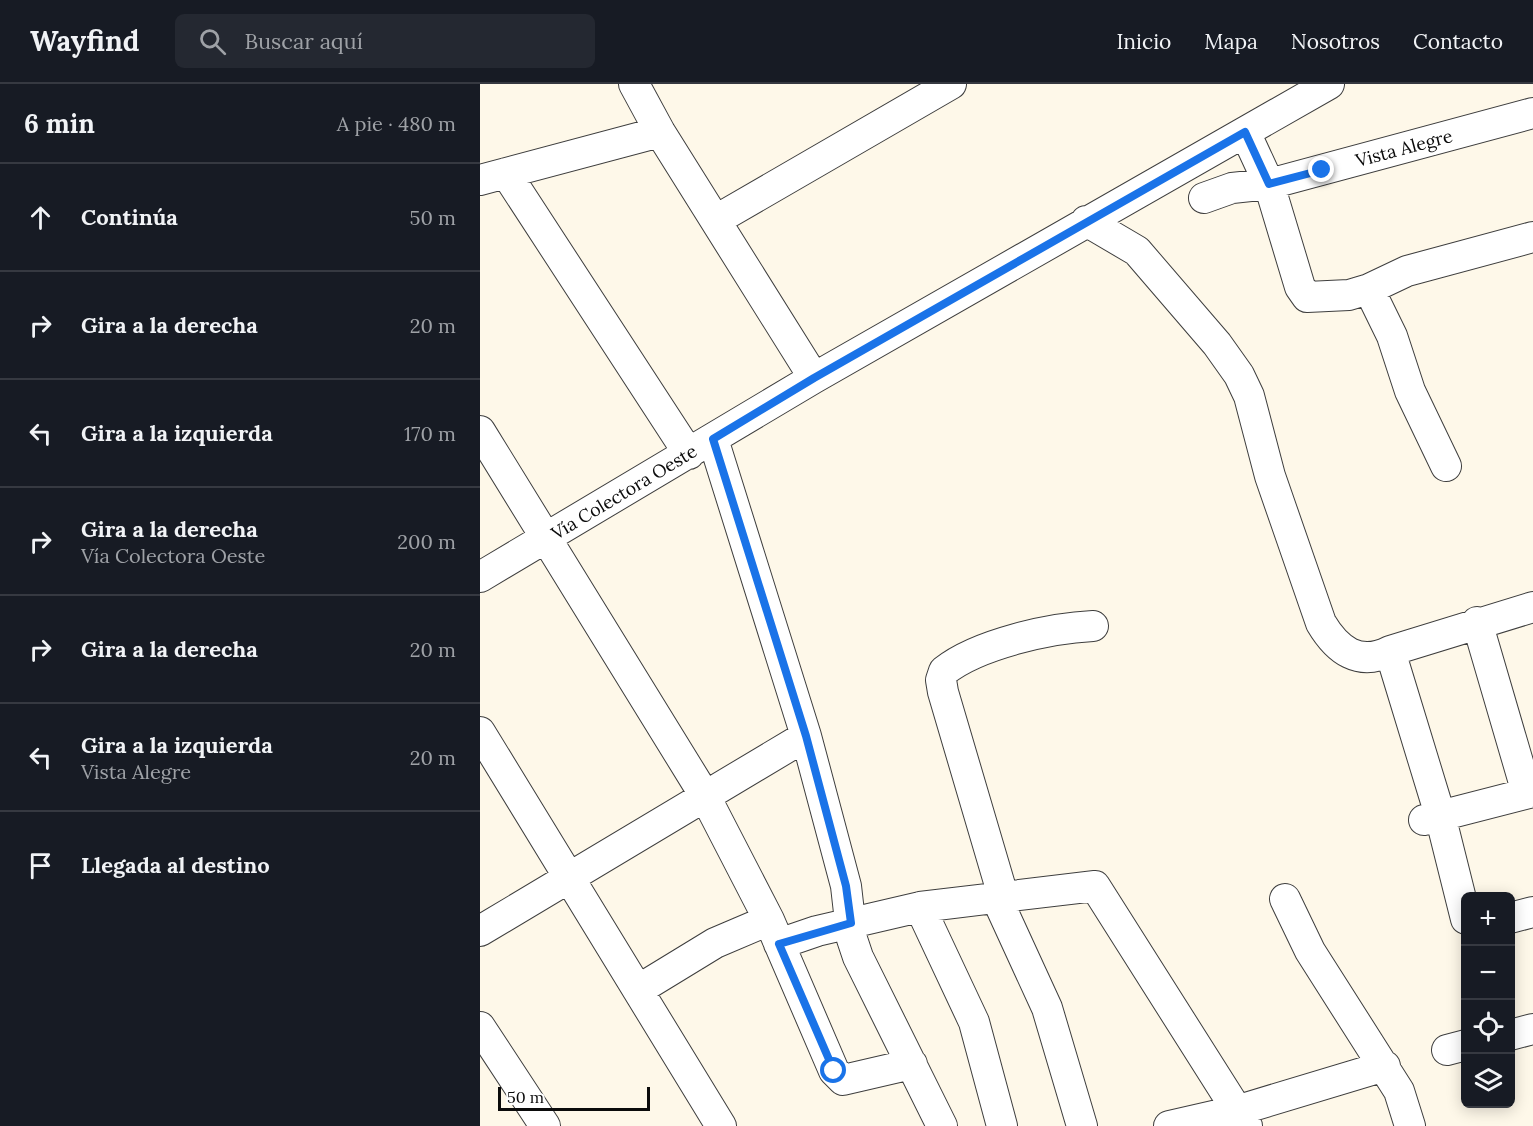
<!DOCTYPE html>
<html lang="es">
<meta charset="utf-8">
<style>
:root{--surface:#171b24;--page:#242831;--text:#f1f3f6;--muted:#9ea1a6;--line:#363941}
body{margin:0;font-family:Lora,serif;background:var(--page);color:var(--text)}
.controls{position:absolute;right:18px;bottom:18px;display:grid;overflow:hidden;border-radius:9px;box-shadow:0 3px 15px #0003}
.controls button{width:54px;height:54px;display:grid;place-items:center;padding:0;border:0;border-bottom:2px solid var(--line);background:var(--surface);color:var(--text);font:30px sans-serif}
.scale{position:absolute;left:18px;bottom:15px;width:152px;box-sizing:border-box;padding-left:6px;border:3px solid #0b0b0b;border-top:0;font-size:16px;line-height:21px;white-space:nowrap;color:#0b0b0b;-webkit-text-stroke:4px #fff;paint-order:stroke}
.stop{position:absolute;width:18px;height:18px;margin:-14px;border:4px solid #1a73e8;border-radius:50%;background:#fff}
.stop.end{background:#1a73e8;border-color:#fff;box-shadow:0 2px 6px #0008}
.list{margin:0;padding:0;list-style:none}
h2{display:flex;justify-content:space-between;align-items:center;height:78px;margin:0;padding:0 24px;font-size:26px}
h2 small{font-size:20px;font-weight:400;color:var(--muted)}
.list li{display:grid;grid-template-columns:39px 1fr auto;gap:18px;align-items:center;box-sizing:border-box;height:108px;padding:0 24px;border-top:2px solid var(--line)}
.list b{display:block;font-size:22px;white-space:nowrap}
.list p{margin:0;font-size:20px;white-space:nowrap;color:var(--muted)}
.list em{font-size:20px;font-style:normal;color:var(--muted)}
.icon{flex:none;width:33px;height:33px;fill:none;stroke:currentColor;stroke-width:2;stroke-linecap:round;stroke-linejoin:round}
.map{position:relative;flex:none;width:1053px;height:1042px;overflow:hidden}
header{display:flex;align-items:center;gap:36px;box-sizing:border-box;height:84px;padding:0 30px;background:var(--surface);border-bottom:2px solid var(--line)}
header strong{font-size:28px}
nav{display:flex;gap:33px;margin-inline-start:auto;font-size:21px}
.search{width:420px;height:54px;background:var(--page);display:flex;align-items:center;gap:15px;box-sizing:border-box;padding:0 21px;border-radius:9px;color:var(--muted);font-size:22px}
main{display:flex}
aside{flex:1;background:var(--surface)}
.map>svg:first-child{display:block}
.lines{fill:none;stroke-linecap:round;stroke-linejoin:round}
.minor-casing{stroke:#3e3e3e;stroke-width:32}
.minor{stroke:#fff;stroke-width:30}
.route{stroke:#1a73e8;stroke-width:8}
.labels{text-anchor:middle;dominant-baseline:central;stroke-width:6;stroke-linejoin:round;paint-order:stroke}
.street-label{font-size:18px;fill:#0b0b0b;stroke:#fff}
</style>
<header>
<strong>Wayfind</strong>
<div class="search"><svg class="icon" aria-label="search" viewBox="0 0 24 24"><circle cx="10" cy="10" r="6"/><path d="M15 15l6 6"/></svg>Buscar aquí</div>
<nav><a>Inicio</a><a>Mapa</a><a>Nosotros</a><a>Contacto</a></nav>
</header>
<main>
<aside>
<h2>6 min<small>A pie · 480 m</small></h2>
<ul class="list">
<li><svg class="icon" aria-label="ahead" viewBox="0 0 24 24"><path d="M12 20V5M6 11l6-6 6 6"/></svg><div><b>Continúa</b></div><em>50 m</em></li>
<li><svg class="icon" aria-label="right" viewBox="0 0 24 24"><path d="M7 20v-9h11M14 6l5 5-5 5"/></svg><div><b>Gira a la derecha</b></div><em>20 m</em></li>
<li><svg class="icon" aria-label="left" viewBox="0 0 24 24"><path d="M17 20v-9H6M10 6l-5 5 5 5"/></svg><div><b>Gira a la izquierda</b></div><em>170 m</em></li>
<li><svg class="icon" aria-label="right" viewBox="0 0 24 24"><path d="M7 20v-9h11M14 6l5 5-5 5"/></svg><div><b>Gira a la derecha</b><p>Vía Colectora Oeste</p></div><em>200 m</em></li>
<li><svg class="icon" aria-label="right" viewBox="0 0 24 24"><path d="M7 20v-9h11M14 6l5 5-5 5"/></svg><div><b>Gira a la derecha</b></div><em>20 m</em></li>
<li><svg class="icon" aria-label="left" viewBox="0 0 24 24"><path d="M17 20v-9H6M10 6l-5 5 5 5"/></svg><div><b>Gira a la izquierda</b><p>Vista Alegre</p></div><em>20 m</em></li>
<li><svg class="icon" aria-label="arrive" viewBox="0 0 24 24"><path d="M6 21V4h12l-3 4 3 4H6"/></svg><div><b>Llegada al destino</b></div></li>
</ul>
</aside>
<div class="map">
<svg width="1053" height="1042" viewBox="0 0 1053 1042">
<rect width="100%" height="100%" fill="#fef8e9"/>
<g class="lines">
<g class="minor-casing">
<path id="minor" d="M154,0L180,48L334,294
M765,48L789,100L820,203L827,213L869,211L889,205L927,187L1053,153
M26,89L209,370
M0,96L180,48
M724,114L752,104L789,100L1053,29
M236,136L471,0
M606,137L657,167L737,260L759,291L769,312L790,392L841,539C857,566 879,583 910,567L1053,523
M889,205L912,252L930,307L966,382
M0,347L225,712L289,836L354,987L363,996L432,980
M0,493L334,294L849,0
M997,538L1047,709
M910,567L960,731L986,835
M0,648L241,1042
M326,652L366,802L372,855L378,873L462,1042
M944,736L1053,708
M517,815L567,924L602,1042
M524,815L463,608L461,596L464,587C498,560 570,544 613,542
M805,815L830,867L919,1007L930,1042
M440,823L494,938L522,1042
M1030,834L1053,828
M0,847L326,652L233,355
M299,860L337,847L440,823L615,802L767,1042
M158,906L235,859L289,836
M0,943L65,1042
M1030,951L1053,945
M967,966L986,961
M689,1042L759,1026L905,982"/>
</g>
<use href="#minor" class="minor"/>
</g>
<g class="lines">
<path class="route" d="M354,987L299,860L371,839L366,802L326,652L233,355L334,294L765,48L789,100L842,86"/>
</g>
<g class="labels">
<g class="street-label">
<text transform="translate(924 64) rotate(-15)">Vista Alegre</text>
<text transform="translate(144 408) rotate(-31)">Vía Colectora Oeste</text>
</g>
</g>
</svg>
<div class="controls">
<button>+</button>
<button>−</button>
<button><svg class="icon" aria-label="locate" viewBox="0 0 24 24"><circle cx="12" cy="12" r="6"/><path d="M12 2v4M12 18v4M2 12h4M18 12h4"/></svg></button>
<button><svg class="icon" aria-label="layers" viewBox="0 0 24 24"><path d="M12 4l9 5-9 5-9-5zM3 14l9 5 9-5"/></svg></button>
</div>
<div class="scale">50 m</div>
<div class="stop" style="left:354px;top:987px"></div>
<div class="stop end" style="left:842px;top:86px"></div>
</div>
</main>
